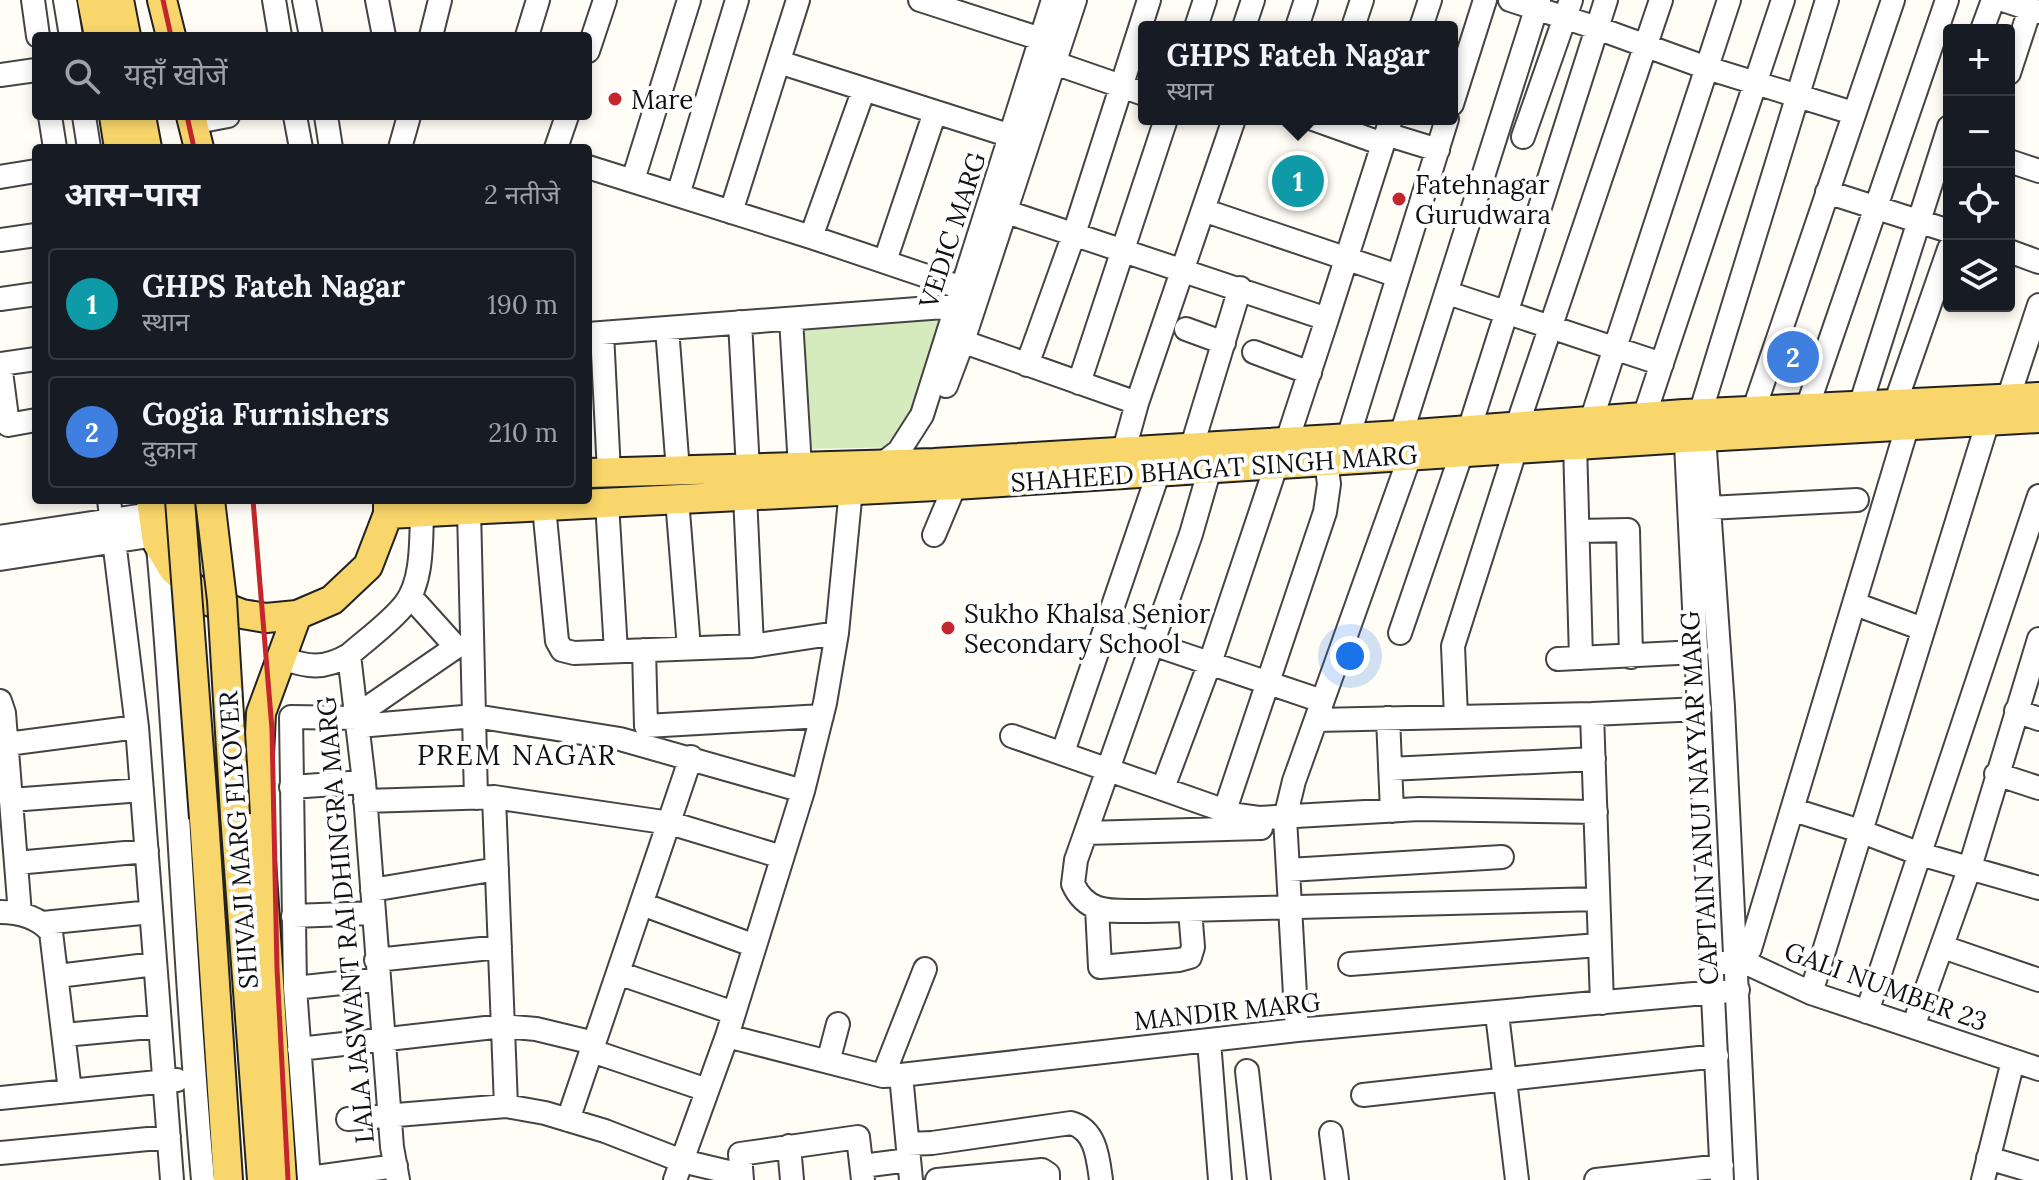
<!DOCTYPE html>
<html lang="hi">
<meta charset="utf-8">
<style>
:root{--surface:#171b24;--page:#20242c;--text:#f1f3f6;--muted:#9ea1a6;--line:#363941;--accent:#8c9099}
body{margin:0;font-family:Lora,"Noto Sans Devanagari",serif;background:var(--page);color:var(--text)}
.controls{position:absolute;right:24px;top:24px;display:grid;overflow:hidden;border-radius:8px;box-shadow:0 4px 12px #0003}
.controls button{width:72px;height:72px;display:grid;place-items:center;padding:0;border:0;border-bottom:2px solid var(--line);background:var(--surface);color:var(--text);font:40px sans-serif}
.you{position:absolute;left:1350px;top:656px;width:28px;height:28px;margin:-20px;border:6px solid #fff;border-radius:50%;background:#1a73e8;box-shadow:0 0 0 12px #1a73e833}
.badge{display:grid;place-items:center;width:52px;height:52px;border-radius:50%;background:var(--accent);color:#fff;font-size:26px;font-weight:700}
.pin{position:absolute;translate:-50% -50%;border:4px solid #fff;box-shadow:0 2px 8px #0006}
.popup{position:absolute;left:1138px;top:21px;width:320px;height:104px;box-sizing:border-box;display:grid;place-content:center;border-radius:8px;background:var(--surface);filter:drop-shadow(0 2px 6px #0005);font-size:26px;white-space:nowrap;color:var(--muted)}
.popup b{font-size:30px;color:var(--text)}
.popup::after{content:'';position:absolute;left:50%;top:100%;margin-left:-16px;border:16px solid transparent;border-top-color:var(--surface)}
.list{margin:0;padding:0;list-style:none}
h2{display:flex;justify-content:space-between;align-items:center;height:104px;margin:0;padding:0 32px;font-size:34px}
h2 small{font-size:26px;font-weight:400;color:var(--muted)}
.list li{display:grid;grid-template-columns:52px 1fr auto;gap:24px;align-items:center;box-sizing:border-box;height:112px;margin:0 16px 16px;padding:0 16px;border:2px solid var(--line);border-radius:8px}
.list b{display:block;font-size:30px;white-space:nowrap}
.list p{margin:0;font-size:26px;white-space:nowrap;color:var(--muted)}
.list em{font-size:26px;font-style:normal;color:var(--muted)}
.icon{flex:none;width:44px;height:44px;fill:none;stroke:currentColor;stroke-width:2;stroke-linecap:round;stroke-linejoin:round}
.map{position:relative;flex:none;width:2039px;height:1180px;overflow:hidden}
.search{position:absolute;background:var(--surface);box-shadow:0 4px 12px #0003;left:32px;top:32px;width:560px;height:88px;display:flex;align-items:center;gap:20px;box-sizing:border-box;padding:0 28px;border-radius:8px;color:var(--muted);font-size:30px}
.panel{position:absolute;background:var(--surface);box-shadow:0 4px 12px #0003;left:32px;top:144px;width:560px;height:360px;border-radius:8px}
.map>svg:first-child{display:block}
.green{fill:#d5ebbd}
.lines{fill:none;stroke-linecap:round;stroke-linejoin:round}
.minor-casing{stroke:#444;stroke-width:26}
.major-casing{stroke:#222;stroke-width:32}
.minor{stroke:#fff;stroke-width:22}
.major{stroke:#f9d66b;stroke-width:28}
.rail{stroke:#c4262e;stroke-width:5}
.major-bridge-casing{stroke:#222;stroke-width:32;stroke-linecap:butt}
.major-bridge{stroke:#f9d66b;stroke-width:28}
.poi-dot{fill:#c4262e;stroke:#fff;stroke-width:3}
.labels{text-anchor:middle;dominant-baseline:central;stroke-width:8;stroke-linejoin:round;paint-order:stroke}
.poi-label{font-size:26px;fill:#111;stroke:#fff;text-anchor:start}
.street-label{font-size:26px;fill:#111;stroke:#fff}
.neighbourhood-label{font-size:28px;letter-spacing:2px;fill:#111;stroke:#fff}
</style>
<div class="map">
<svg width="2039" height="1180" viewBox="0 0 2039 1180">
<rect width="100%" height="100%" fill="#fffdf5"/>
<path class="green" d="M959,310L945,397L918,403L905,447L808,449L801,329Z"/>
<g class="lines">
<g class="minor-casing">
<path id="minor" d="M33,0L38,36
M65,0L71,36
M274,0L280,36
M304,0L311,36
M377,0L384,36
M920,0L1041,39
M1510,0L1597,28L1707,68L1853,113
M2003,0L2039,12
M1196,27L1205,0
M1244,27L1253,0
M1297,27L1306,0
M1353,27L1362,0
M1421,27L1430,0
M1982,30L1993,0
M431,36L440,0
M527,36L538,0
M588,51L605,0
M1043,59L1144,94
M779,62L1011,136
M2009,73L2030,9
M0,75L36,70
M1452,104L1485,0
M50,116L55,148
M84,116L89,148
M295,116L301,148
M326,116L331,148
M1313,119L1383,144
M207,120L228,116
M1386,134L1438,150
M1523,137L1571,0
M400,148L409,116
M556,148L567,116
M2009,161L2039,171
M588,167L811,237L962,288
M0,177L36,171
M633,180L689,0
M1827,192L1949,231
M678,195L737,0
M989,206L1327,319L1391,119
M1203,210L1398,276
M731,212L798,0
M811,237L864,89
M0,240L36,235
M2009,251L2039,262
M885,261L935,112
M1448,293L1662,364
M0,299L36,294
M791,319L800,467
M740,322L748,469
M667,328L678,471
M1186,329L1224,343
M602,333L609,473
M588,334L957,306L970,308
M950,337L1137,403
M1254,352L1310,373
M36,359L0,364L8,425L36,420
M1027,365L1074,234L1149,0
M1079,383L1166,119
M946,386L963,341L1075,0
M2008,399L2039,305
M1895,404L1949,249
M1860,406L1949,127
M1807,408L1947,0
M1753,412L1893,0
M1644,417L1783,0
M1591,421L1729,0
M1685,423L1722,1180
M1517,426L1661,0
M1469,430L1606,0
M1401,435L1539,0
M1348,438L1447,119
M1287,441L1327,319
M1575,444L1581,658
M1192,446L1240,288
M1124,450L1137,403L1234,119
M882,464L899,451L922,415L1053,0
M1210,468L1191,534L1076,860L1073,884C1088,917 1116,910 1147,911L1597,899
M745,496L752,646
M677,499L689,648
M109,500L137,727L172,1180
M607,503L616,651
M544,507L557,641L562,650L574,653L752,646L837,633
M1709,508L1857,500
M469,510L476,798
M1578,531L1628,530L1631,657
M934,535L955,485
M0,537L152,514
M158,547C178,757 184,969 203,1180
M0,559L156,535
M1855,604L1923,629
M1105,628L1322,701
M1400,633L1462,452
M644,650L646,726L822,716
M349,655L364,782L392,1147L398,1180
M281,658C308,667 323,670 349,655C367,639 390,623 405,604C423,581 421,540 422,512
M1558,659L1697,652
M0,701L4,713L20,914
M2016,711L2039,719
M1592,714L1602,1003
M357,715L456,647L410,596
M1456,717L1453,646L1516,448
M1388,718L1392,811
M1316,720L1592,714L1700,709
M359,726L475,716L620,739L803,791
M1012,736L1237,815L1259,818L1419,809L1596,812
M7,744L137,727
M1063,752L1159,471
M1390,769L1594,759
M1996,774L2039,788
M291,787L364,782
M1163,788L1212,657L1277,463
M494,797L506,1106
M11,800L142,790
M365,801L494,797L670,823L782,857
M1225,810L1325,512L1329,484L1326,461
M1794,810L1860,831L1920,854L2039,888
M1086,833L1261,828
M16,863L147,851
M1289,870L1502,857
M372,890L497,869
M642,904L755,946
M1097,908L1100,967L1179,960L1190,957L1193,947L1190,910
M0,912C20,912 38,917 51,932L70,1091
M293,916L374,913
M43,923L151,912
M1943,947L2039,980
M1750,949L1908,424
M376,960L500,947
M1723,963L1744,962L1811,993L2039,1069
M1350,964L1599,945
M618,973L734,1013
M58,976L155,964
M295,988L378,979
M1811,993L1988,421
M1867,1012L2039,496
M1497,1014L1517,1180
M1913,1027L1970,867L2039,639
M1297,1030L1285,818L1294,781L1410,456
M64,1035L160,1026
M727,1036L883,1076L901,1075L1297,1030L1738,990
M1209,1041L1220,1180
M299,1049L503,1026L536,1029L594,1043
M592,1051L707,1090
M828,1062L838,1024
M1247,1071L1259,1180
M901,1075L911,1180
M883,1076L925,969
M1363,1095L1717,1056
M0,1098L177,1080
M348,1119L506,1106L545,1113L605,1131L682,1161L741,1175
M568,1120L691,757
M1331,1133L1337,1180
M908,1144L932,1143L1071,1123C1096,1130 1098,1158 1101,1180
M789,1146L792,1180
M0,1153L169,1137
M1988,1158L2039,1173
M862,1166L909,1160
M309,1178L396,1166
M309,1180L295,988L291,717L358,718
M675,1180L727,1036L803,791L825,703L837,633L851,489
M742,1180L740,1154L858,1137L863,1180
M937,1180L1042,1170L1048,1174V1180
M1596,1180L1722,1166
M1746,1180L1723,707L1704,436L1700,414L1827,0
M1983,1180L2013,1061"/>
</g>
<g class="major-casing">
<path id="major" d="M92,0L99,36
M119,0L126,36
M162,0L171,36
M114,116L119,148
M141,116L147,148
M191,116L199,148
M588,473L934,463L1401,435L1684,414L2039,397
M151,500L157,542L173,569L206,600L242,614L266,618L297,615L332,600L368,566L388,514V500
M388,514L955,485L1685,438L2039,418
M235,815L262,1180
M204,818L228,1180
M282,1180L257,799L261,713L297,615"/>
</g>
<use href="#minor" class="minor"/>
<use href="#major" class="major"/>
<path class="rail" d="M163,0L171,36
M187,116L194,148
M253,500L272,729L277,969L288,1180"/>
<g class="major-bridge-casing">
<path id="major-bridge" d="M180,500L204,818
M210,500L222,600L235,815"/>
</g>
<use href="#major-bridge" class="major-bridge"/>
</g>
<g class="poi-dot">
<circle cx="615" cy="99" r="8"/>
<circle cx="1399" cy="199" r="8"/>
<circle cx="948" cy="628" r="8"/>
</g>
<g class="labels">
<g class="poi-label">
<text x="631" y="99">Mare</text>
<text x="1415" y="184">Fatehnagar<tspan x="1415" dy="30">Gurudwara</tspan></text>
<text x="964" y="613">Sukho Khalsa Senior<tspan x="964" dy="30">Secondary School</tspan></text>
</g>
<g class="street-label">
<text transform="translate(952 230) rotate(-72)">VEDIC MARG</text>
<text transform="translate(1214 468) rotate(-4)">SHAHEED BHAGAT SINGH MARG</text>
<text transform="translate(1699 798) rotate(-93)">CAPTAIN ANUJ NAYYAR MARG</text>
<text transform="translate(238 840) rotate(-94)">SHIVAJI MARG FLYOVER</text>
<text transform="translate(345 920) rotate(-95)">LALA JASWANT RAI DHINGRA MARG</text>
<text transform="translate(1886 986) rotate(20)">GALI NUMBER 23</text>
<text transform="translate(1227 1011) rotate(-6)">MANDIR MARG</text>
</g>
<g class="neighbourhood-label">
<text x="517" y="755">PREM NAGAR</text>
</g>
</g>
</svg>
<div class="controls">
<button>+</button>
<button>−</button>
<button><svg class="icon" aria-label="locate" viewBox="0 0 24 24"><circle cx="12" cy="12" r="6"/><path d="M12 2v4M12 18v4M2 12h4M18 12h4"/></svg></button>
<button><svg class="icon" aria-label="layers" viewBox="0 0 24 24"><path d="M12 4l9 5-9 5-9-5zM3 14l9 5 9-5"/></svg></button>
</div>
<div class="you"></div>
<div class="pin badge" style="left:1298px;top:181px;background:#0f9aa8">1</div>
<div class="popup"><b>GHPS Fateh Nagar</b>स्थान</div>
<div class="pin badge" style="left:1793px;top:357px;background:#3f7fe0">2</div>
<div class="search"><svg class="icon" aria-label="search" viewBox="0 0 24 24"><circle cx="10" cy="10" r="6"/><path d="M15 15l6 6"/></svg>यहाँ खोजें</div>
<section class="panel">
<h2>आस-पास<small>2 नतीजे</small></h2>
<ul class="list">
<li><span class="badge" style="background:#0f9aa8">1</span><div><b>GHPS Fateh Nagar</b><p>स्थान</p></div><em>190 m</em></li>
<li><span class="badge" style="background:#3f7fe0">2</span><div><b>Gogia Furnishers</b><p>दुकान</p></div><em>210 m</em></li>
</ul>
</section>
</div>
